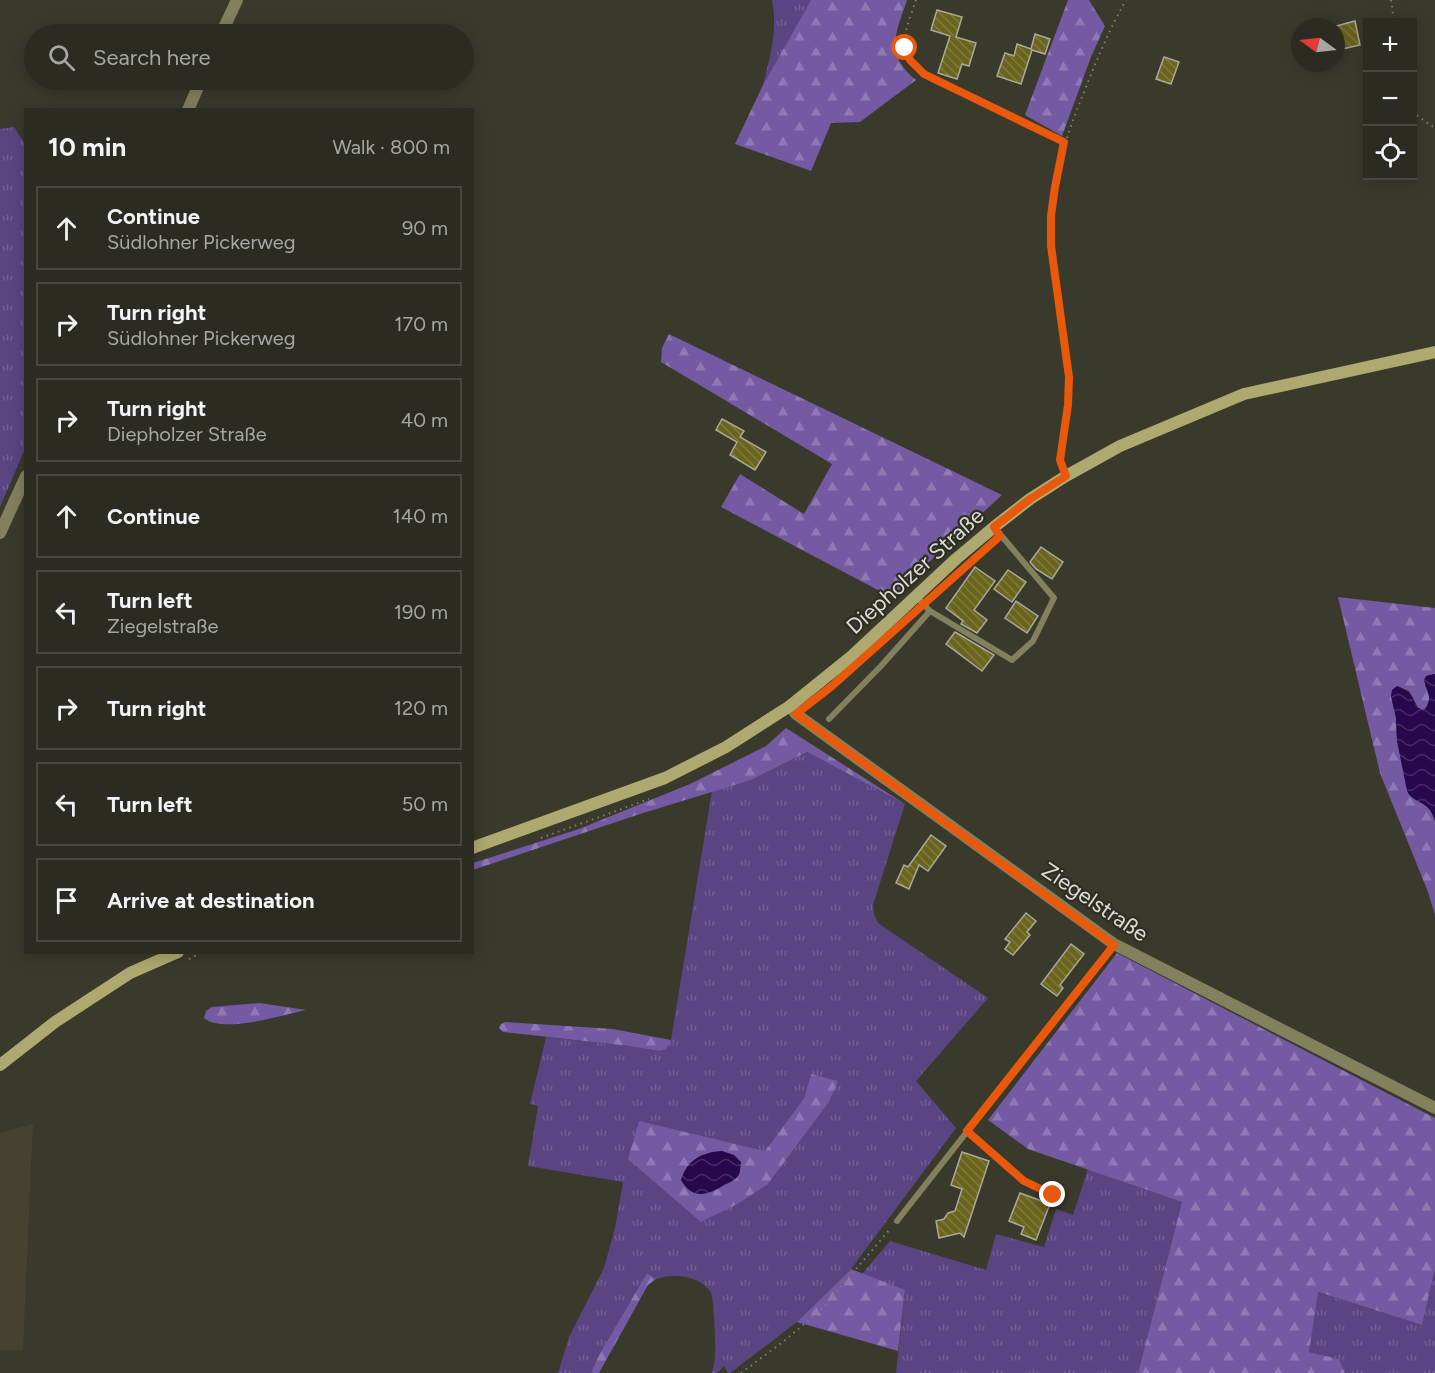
<!DOCTYPE html>
<meta charset="utf-8">
<style>
:root{--surface:#2b2b21;--page:#33332a;--text:#f1f3f6;--muted:#a6a7a5;--line:#47473f}
body{margin:0;font-family:Figtree,sans-serif;background:var(--page);color:var(--text)}
.controls{position:absolute;right:18px;top:18px;display:grid;overflow:hidden;border-radius:0px;box-shadow:0 3px 15px #0003}
.controls button{width:54px;height:54px;display:grid;place-items:center;padding:0;border:0;border-bottom:2px solid var(--line);background:var(--surface);color:var(--text);font:30px sans-serif}
.compass{position:absolute;left:1291px;top:18px;width:54px;height:54px;border-radius:50%;background:var(--surface);box-shadow:0 3px 15px #0003;rotate:285deg}
.stop{position:absolute;width:18px;height:18px;margin:-14px;border:4px solid #ea580c;border-radius:50%;background:#fff}
.stop.end{background:#ea580c;border-color:#fff;box-shadow:0 2px 6px #0008}
.list{margin:0;padding:0;list-style:none}
h2{display:flex;justify-content:space-between;align-items:center;height:78px;margin:0;padding:0 24px;font-size:26px}
h2 small{font-size:20px;font-weight:400;color:var(--muted)}
.list li{display:grid;grid-template-columns:39px 1fr auto;gap:18px;align-items:center;box-sizing:border-box;height:84px;margin:0 12px 12px;padding:0 12px;border:2px solid var(--line);border-radius:0px}
.list b{display:block;font-size:22px;white-space:nowrap}
.list p{margin:0;font-size:20px;white-space:nowrap;color:var(--muted)}
.list em{font-size:20px;font-style:normal;color:var(--muted)}
.icon{flex:none;width:33px;height:33px;fill:none;stroke:currentColor;stroke-width:2;stroke-linecap:round;stroke-linejoin:round}
.map{position:relative;flex:none;width:1435px;height:1373px;overflow:hidden}
.search{position:absolute;background:var(--surface);box-shadow:0 3px 15px #0003;left:24px;top:24px;width:450px;height:66px;display:flex;align-items:center;gap:15px;box-sizing:border-box;padding:0 21px;border-radius:33px;color:var(--muted);font-size:22px}
.panel{position:absolute;background:var(--surface);box-shadow:0 3px 15px #0003;left:24px;top:108px;width:450px;height:846px;border-radius:0px}
.map>svg:first-child{display:block}
.built{fill:#454330}
.grass{fill:url(#grass-tufts);fill-rule:evenodd}
.forest{fill:url(#forest-firs)}
.water{fill:url(#water-waves)}
.building{fill:url(#building-back-hatch);stroke:#aaa99a;stroke-width:1.5}
.lines{fill:none;stroke-linecap:round;stroke-linejoin:round}
.path{stroke:#807f75;stroke-width:2;stroke-dasharray:1.5 4.5;stroke-linecap:butt}
.lane{stroke:#83805d;stroke-width:6}
.street{stroke:#83805d;stroke-width:12}
.secondary{stroke:#ada96f;stroke-width:12}
.route{stroke:#ea580c;stroke-width:8}
.labels{text-anchor:middle;dominant-baseline:central;stroke-width:4.5;stroke-linejoin:round;paint-order:stroke}
.street-label{font-size:22px;fill:#dddcd4;stroke:#2f2e22}
</style>
<div class="map">
<svg width="1435" height="1373" viewBox="0 0 1435 1373">
<defs>
<pattern id="grass-tufts" width="24" height="20" patternUnits="userSpaceOnUse" patternTransform="scale(1.5)"><rect width="24" height="20" fill="#5a4582"/><path d="M3 7l-1-3M5 7V3M7 7l1-3M15 17l-1-3M17 17v-4M19 17l1-3" fill="none" stroke="#715f93"/></pattern>
<pattern id="forest-firs" width="22" height="20" patternUnits="userSpaceOnUse" patternTransform="scale(1.5)"><rect width="22" height="20" fill="#735aa3"/><path d="M5 1l3.5 6h-7zM16 11l3.5 6h-7z" fill="#8d79b3"/></pattern>
<pattern id="water-waves" width="16" height="10" patternUnits="userSpaceOnUse" patternTransform="scale(1.5)"><rect width="16" height="10" fill="#28074c"/><path d="M0 5q4-4 8 0t8 0" fill="none" stroke="#472b65"/></pattern>
<pattern id="building-back-hatch" width="6" height="6" patternUnits="userSpaceOnUse" patternTransform="scale(1.5)"><rect width="6" height="6" fill="#6a651d"/><path d="M-1 5l2 2M0 0l6 6M5-1l2 2" fill="none" stroke="#7f7a3d"/></pattern>
</defs>
<rect width="100%" height="100%" fill="#39392c"/>
<path class="built" d="M33,1124L23,1350H0V1133Z"/>
<path class="grass" d="M772,0H811L763,85C770,57 778,29 772,0Z
M14,127L26,146L25,449L0,507V129Z
M807,752L905,804L873,905L874,914L878,923L988,998L916,1081L956,1128L851,1269L797,1322L730,1373H728L724,1366L717,1373H712C713,1367 715,1361 715,1354C716,1345 714,1300 711,1293C701,1275 673,1273 656,1279L647,1273L599,1355L591,1373H558L569,1337L604,1268L615,1228L623,1182L528,1166L538,1106L530,1104L546,1037L629,1046L659,1051L671,1040L712,791L751,780ZM811,1074L829,1102L768,1184L639,1122L765,1151L804,1098Z
M1088,1169L1182,1202L1138,1373H896L905,1291L862,1274L890,1241L986,1270L996,1234L1044,1247L1056,1209L1073,1215Z
M1435,1269V1373H1345L1339,1359L1309,1352L1317,1292L1422,1325Z"/>
<path class="forest" d="M811,0H907C896,33 884,54 916,80L860,122L831,123L811,171L735,144L763,85Z
M1068,0H1089L1105,26L1091,57L1062,136L1025,115Z
M669,334L1002,495L891,597L721,507L740,474L804,514L832,464L661,362L662,348Z
M1338,597L1435,608V674L1426,676L1425,686C1430,694 1431,702 1424,710L1419,709L1409,691L1397,686L1391,696L1396,718L1397,741L1416,800C1427,804 1432,810 1435,821V915L1428,892L1380,773Z
M786,728L905,804L807,752L751,780L643,813L473,870V863L579,829L690,784L766,746Z
M1117,953L1435,1118V1269L1422,1325L1318,1292L1309,1352L1339,1359L1345,1373H1138L1182,1202L1028,1149L988,1120Z
M260,1003L306,1010C283,1015 222,1034 204,1018L206,1011L212,1007Z
M505,1022L613,1029L671,1040L666,1049L659,1051L629,1046L503,1032L499,1028L501,1024Z
M811,1074L838,1081L829,1102L768,1184L739,1203L701,1222L628,1159L639,1121L765,1151L804,1098Z
M851,1269L905,1290L898,1351L797,1322Z
M647,1273L656,1279L648,1285L599,1373H591L599,1355Z"/>
<path class="water" d="M1435,674V821C1429,799 1414,805 1407,791L1397,741L1396,718L1391,696L1392,690L1397,686C1409,691 1413,694 1416,707L1424,710C1434,699 1427,692 1424,680L1426,676Z
M722,1151L734,1155L741,1162C740,1167 741,1172 738,1176C735,1180 731,1182 726,1184C708,1195 693,1201 681,1180C687,1160 702,1152 722,1151Z"/>
<path class="building" d="M937,10L962,17L956,37L976,43L969,66L962,64L957,79L938,73L950,36L931,30Z
M1355,21L1360,45L1338,50L1336,26Z
M1035,34L1050,39L1045,54L1032,50L1021,84L997,76L1005,53L1014,56L1017,44L1031,49Z
M1164,57L1179,62L1171,84L1156,79Z
M722,419L744,431L740,437L766,452L755,470L730,455L737,442L716,430Z
M1041,547L1063,562L1052,579L1036,569L1030,562Z
M975,567L995,581L974,610L987,620L977,633L961,624L963,621L946,608Z
M1008,570L1026,582L1012,602L994,589Z
M1016,601L1038,616L1027,633L1005,618Z
M955,632L994,655L982,671L946,644Z
M931,835L946,846L928,871L919,865L909,889L896,883L904,865L908,867Z
M1026,913L1036,921L1027,932L1030,935L1013,955L1005,949L1010,942L1005,939Z
M1071,944L1084,954L1060,985L1063,988L1057,996L1041,984Z
M962,1152L989,1161L964,1237L960,1233L939,1238L936,1221L944,1219L948,1213L955,1211L962,1189L951,1185Z
M1020,1193L1050,1204L1036,1240L1021,1234L1024,1227L1009,1221Z"/>
<g class="lines">
<path class="path" d="M916,0C910,18 898,43 910,60C914,65 920,70 924,74L1064,143
M1391,0L1394,22
M1412,112L1435,128
M1062,464L1060,460C1065,426 1070,393 1067,359C1064,322 1053,285 1051,246C1048,186 1064,142 1086,87C1098,57 1110,28 1126,0
M541,838L649,799
M189,959L203,952
M741,1373L784,1341L822,1309L891,1228"/>
<path class="lane" d="M916,596L930,611L1012,660L1033,641L1054,598L994,527
M829,719L881,666L930,611
M967,1131L1024,1181L1053,1195
M897,1221L1114,944"/>
<path class="street" d="M221,34L237,0
M188,110L201,80
M0,533L26,476
M790,706L796,714L1114,944L1435,1108"/>
<path class="secondary" d="M472,848L665,778L726,747L790,706L852,656L956,559L994,527L1030,499L1066,476L1120,446L1244,394L1435,352
M0,1065L55,1022L130,973L178,952"/>
</g>
<g class="lines">
<path class="route" d="M905,48L910,60L924,74L1064,142L1055,187L1051,216V246L1069,377L1068,405L1060,460L1066,476L1030,499L994,527L1000,536L832,686L796,714L1114,945L967,1131L1024,1181L1053,1195"/>
</g>
<g class="labels">
<g class="street-label">
<text transform="translate(915 571) rotate(-42)">Diepholzer Straße</text>
<text transform="translate(1095 902) rotate(34)">Ziegelstraße</text>
</g>
</g>
</svg>
<div class="controls">
<button>+</button>
<button>−</button>
<button><svg class="icon" aria-label="locate" viewBox="0 0 24 24"><circle cx="12" cy="12" r="6"/><path d="M12 2v4M12 18v4M2 12h4M18 12h4"/></svg></button>
</div>
<svg class="compass" viewBox="-18 -18 36 36"><path d="M0-13l5 13h-10z" fill="#e53935"/><path d="M0 13l5-13h-10z" fill="#a6a7a5"/></svg>
<div class="stop" style="left:905px;top:48px"></div>
<div class="stop end" style="left:1053px;top:1195px"></div>
<div class="search"><svg class="icon" aria-label="search" viewBox="0 0 24 24"><circle cx="10" cy="10" r="6"/><path d="M15 15l6 6"/></svg>Search here</div>
<section class="panel">
<h2>10 min<small>Walk · 800 m</small></h2>
<ul class="list">
<li><svg class="icon" aria-label="ahead" viewBox="0 0 24 24"><path d="M12 20V5M6 11l6-6 6 6"/></svg><div><b>Continue</b><p>Südlohner Pickerweg</p></div><em>90 m</em></li>
<li><svg class="icon" aria-label="right" viewBox="0 0 24 24"><path d="M7 20v-9h11M14 6l5 5-5 5"/></svg><div><b>Turn right</b><p>Südlohner Pickerweg</p></div><em>170 m</em></li>
<li><svg class="icon" aria-label="right" viewBox="0 0 24 24"><path d="M7 20v-9h11M14 6l5 5-5 5"/></svg><div><b>Turn right</b><p>Diepholzer Straße</p></div><em>40 m</em></li>
<li><svg class="icon" aria-label="ahead" viewBox="0 0 24 24"><path d="M12 20V5M6 11l6-6 6 6"/></svg><div><b>Continue</b></div><em>140 m</em></li>
<li><svg class="icon" aria-label="left" viewBox="0 0 24 24"><path d="M17 20v-9H6M10 6l-5 5 5 5"/></svg><div><b>Turn left</b><p>Ziegelstraße</p></div><em>190 m</em></li>
<li><svg class="icon" aria-label="right" viewBox="0 0 24 24"><path d="M7 20v-9h11M14 6l5 5-5 5"/></svg><div><b>Turn right</b></div><em>120 m</em></li>
<li><svg class="icon" aria-label="left" viewBox="0 0 24 24"><path d="M17 20v-9H6M10 6l-5 5 5 5"/></svg><div><b>Turn left</b></div><em>50 m</em></li>
<li><svg class="icon" aria-label="arrive" viewBox="0 0 24 24"><path d="M6 21V4h12l-3 4 3 4H6"/></svg><div><b>Arrive at destination</b></div></li>
</ul>
</section>
</div>
